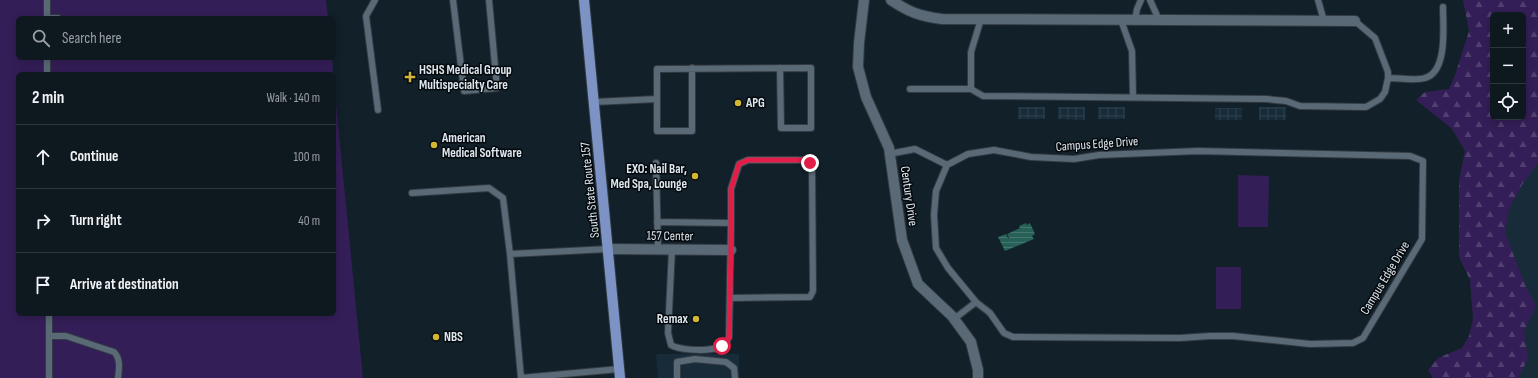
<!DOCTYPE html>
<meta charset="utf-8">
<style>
:root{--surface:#0e181f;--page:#172128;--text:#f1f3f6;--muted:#9ba0a4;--line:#2e373d}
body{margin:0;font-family:"Sofia Sans Condensed",sans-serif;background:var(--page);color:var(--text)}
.controls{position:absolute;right:12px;top:12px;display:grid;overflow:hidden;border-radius:6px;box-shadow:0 2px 10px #0003}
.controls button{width:36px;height:36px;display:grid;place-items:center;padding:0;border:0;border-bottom:1px solid var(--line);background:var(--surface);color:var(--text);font:20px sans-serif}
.stop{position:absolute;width:12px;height:12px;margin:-9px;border:3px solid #e11d48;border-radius:50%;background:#fff}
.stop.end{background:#e11d48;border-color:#fff;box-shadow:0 1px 4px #0008}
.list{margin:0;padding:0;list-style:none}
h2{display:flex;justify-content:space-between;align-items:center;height:52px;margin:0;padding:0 16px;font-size:17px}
h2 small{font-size:13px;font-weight:400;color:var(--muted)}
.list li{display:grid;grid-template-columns:26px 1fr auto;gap:12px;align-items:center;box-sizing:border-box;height:64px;padding:0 16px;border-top:1px solid var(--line)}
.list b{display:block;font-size:15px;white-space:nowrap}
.list em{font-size:13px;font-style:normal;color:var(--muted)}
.icon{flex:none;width:22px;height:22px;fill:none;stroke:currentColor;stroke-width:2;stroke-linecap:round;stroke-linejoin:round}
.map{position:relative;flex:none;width:1538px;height:378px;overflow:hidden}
.search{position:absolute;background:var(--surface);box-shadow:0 2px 10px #0003;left:16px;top:16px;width:320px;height:44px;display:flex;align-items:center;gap:10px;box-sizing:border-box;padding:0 14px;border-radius:6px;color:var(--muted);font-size:15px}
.panel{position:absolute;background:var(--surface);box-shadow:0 2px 10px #0003;left:16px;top:72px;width:320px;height:244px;border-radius:6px}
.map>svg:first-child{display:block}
.built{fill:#172b39;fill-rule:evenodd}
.industrial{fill:url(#industrial-grid)}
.green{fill:#341e57}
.forest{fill:url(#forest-firs);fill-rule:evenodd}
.water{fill:url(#water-rules)}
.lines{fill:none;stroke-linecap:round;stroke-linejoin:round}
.lane-casing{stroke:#323a43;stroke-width:8}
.street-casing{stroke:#323a43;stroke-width:12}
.primary-casing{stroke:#323a43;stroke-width:12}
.lane{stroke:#596975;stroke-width:6}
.street{stroke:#596975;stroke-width:10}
.primary{stroke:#7d93c5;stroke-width:10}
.route{stroke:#e11d48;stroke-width:5}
.poi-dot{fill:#d4b635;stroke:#04090d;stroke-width:1.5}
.labels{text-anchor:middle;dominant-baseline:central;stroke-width:3;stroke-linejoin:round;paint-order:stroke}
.poi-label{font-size:13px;font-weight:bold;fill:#dfe8ef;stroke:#04090d;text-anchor:start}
.street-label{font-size:13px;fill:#dfe8ef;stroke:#04090d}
</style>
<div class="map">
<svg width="1538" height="378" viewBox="0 0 1538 378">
<defs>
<pattern id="industrial-grid" width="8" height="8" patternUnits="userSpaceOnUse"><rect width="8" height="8" fill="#172b39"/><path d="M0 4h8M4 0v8" fill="none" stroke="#2d404c"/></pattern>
<pattern id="forest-firs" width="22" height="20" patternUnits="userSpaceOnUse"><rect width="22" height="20" fill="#341e57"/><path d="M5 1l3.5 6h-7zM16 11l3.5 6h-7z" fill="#513f6f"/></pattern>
<pattern id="water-rules" width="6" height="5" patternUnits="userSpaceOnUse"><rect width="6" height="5" fill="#276057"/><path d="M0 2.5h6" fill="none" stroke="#46776f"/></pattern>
</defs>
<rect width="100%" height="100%" fill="#122029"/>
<path class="built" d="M1475,0H1538V378H1476ZM1493,15H1523V117H1493Z
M656,354H739V378H658Z"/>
<path class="industrial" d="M1018,107H1045V119H1018Z
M1058,107H1085V120L1058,119Z
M1098,107H1125V119H1098Z
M1259,107H1286V120H1259Z
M1215,108H1242V120H1215Z"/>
<path class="green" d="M0,0H326L328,18H18V58H332L333,74H18V314H334V83L363,378H0Z
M1238,175L1269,176L1268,227H1238Z
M1216,267H1241V309H1216Z"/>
<path class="forest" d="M1463,0H1538V163L1523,183L1509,209L1505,232L1525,285L1536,306L1524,331L1528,359L1518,378H1433L1428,370L1438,358L1462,348L1469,336L1473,319L1470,280L1459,257V180L1465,151L1452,129L1416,100L1425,92L1449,89L1455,75L1469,31ZM1493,15H1523V117H1493Z"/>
<path class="water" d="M1026,223L1027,225L1030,223L1035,234L1032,236L1034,239L1005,251L998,237L1006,234L1008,238H1009L1007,234L1020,228L1019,226Z"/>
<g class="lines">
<g class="lane-casing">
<path id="lane" d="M47,0V18
M375,0L366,16L378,110
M453,0L464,91L497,88L489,0
M1150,0L1159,20
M1318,0L1324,21
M47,18H58
M1121,20L1132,51L1133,97
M1135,20L1137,9L1141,0
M47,58V74
M692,68V131H657V69L811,68V128H781L780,68
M1388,78C1398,78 1416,81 1425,78C1448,72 1443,25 1443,7
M910,89H971L983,96L1266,99L1286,101L1300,106L1366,107L1380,99L1385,92L1388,78V72L1375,38L1355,21
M971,89V52L981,19
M594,102L657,99
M889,154L915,149L947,165L968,154L994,150L1031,157L1074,159L1099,155L1198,151L1410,156L1423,161L1422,239L1363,338L1353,343L1310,344L1233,336H1210L1180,338L1013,337L1004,333L990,313L976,302L954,319
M656,163L658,249
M947,165L936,191L934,215L936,248L948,268L976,302
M412,193L489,188L503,198L510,254L608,249
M657,222L731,223V189L739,164L748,160H804L812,165L813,291L810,297L730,298
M672,249L668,333L671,345C679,350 702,351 712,349C719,349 726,344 729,337L731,223
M510,254L521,378L619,369
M49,314V378
M49,336H66L114,352C121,359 119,369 118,378
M677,378V362L695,359L726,362L734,368L735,378"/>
</g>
<g class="street-casing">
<path id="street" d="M864,0L859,43L858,67L866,97L889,148L902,240L918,284L952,316L971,342L978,370V378
M891,0C909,12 919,16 942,19L1355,21
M608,249L731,250"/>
</g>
<g class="primary-casing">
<path id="primary" d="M584,0L620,378"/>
</g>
<use href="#lane" class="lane"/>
<use href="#street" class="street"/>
<use href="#primary" class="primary"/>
</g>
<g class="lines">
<path class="route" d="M722,346L727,342L729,337L731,250V189L739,164L748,160H804L810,163"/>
</g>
<g class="poi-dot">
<path d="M408 71h4v4h4v4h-4v4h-4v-4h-4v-4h4z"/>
<circle cx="738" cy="103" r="4"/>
<circle cx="434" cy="145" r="4"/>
<circle cx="695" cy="176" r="4"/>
<circle cx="696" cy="319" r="4"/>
<circle cx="436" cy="337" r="4"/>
</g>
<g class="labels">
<g class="poi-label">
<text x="419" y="70">HSHS Medical Group<tspan x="419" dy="15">Multispecialty Care</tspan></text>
<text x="746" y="103">APG</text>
<text x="442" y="138">American<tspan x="442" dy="15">Medical Software</tspan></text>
<text x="687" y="169" text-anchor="end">EXO: Nail Bar,<tspan x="687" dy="15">Med Spa, Lounge</tspan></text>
<text x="688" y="319" text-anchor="end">Remax</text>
<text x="444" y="337">NBS</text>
</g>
<g class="street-label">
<text transform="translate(1097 144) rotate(-4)">Campus Edge Drive</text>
<text transform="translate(590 190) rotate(-96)">South State Route 157</text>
<text transform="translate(909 196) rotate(82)">Century Drive</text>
<text transform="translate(670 236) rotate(1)">157 Center</text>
<text transform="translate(1385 278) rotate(-59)">Campus Edge Drive</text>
</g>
</g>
</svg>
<div class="controls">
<button>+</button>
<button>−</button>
<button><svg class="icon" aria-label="locate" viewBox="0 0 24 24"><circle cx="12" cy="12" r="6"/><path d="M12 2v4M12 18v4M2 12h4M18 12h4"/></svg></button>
</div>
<div class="stop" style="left:722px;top:346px"></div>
<div class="stop end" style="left:810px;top:163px"></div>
<div class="search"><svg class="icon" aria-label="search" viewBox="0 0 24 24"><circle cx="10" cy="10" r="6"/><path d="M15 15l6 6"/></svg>Search here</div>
<section class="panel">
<h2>2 min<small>Walk · 140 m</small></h2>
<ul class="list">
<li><svg class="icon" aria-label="ahead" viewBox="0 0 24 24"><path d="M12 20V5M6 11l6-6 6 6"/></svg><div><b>Continue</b></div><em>100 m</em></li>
<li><svg class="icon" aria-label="right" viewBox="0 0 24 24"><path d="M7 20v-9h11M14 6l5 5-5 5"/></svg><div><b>Turn right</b></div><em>40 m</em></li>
<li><svg class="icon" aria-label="arrive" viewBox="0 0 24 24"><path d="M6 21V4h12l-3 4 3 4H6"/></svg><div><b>Arrive at destination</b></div></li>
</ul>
</section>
</div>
